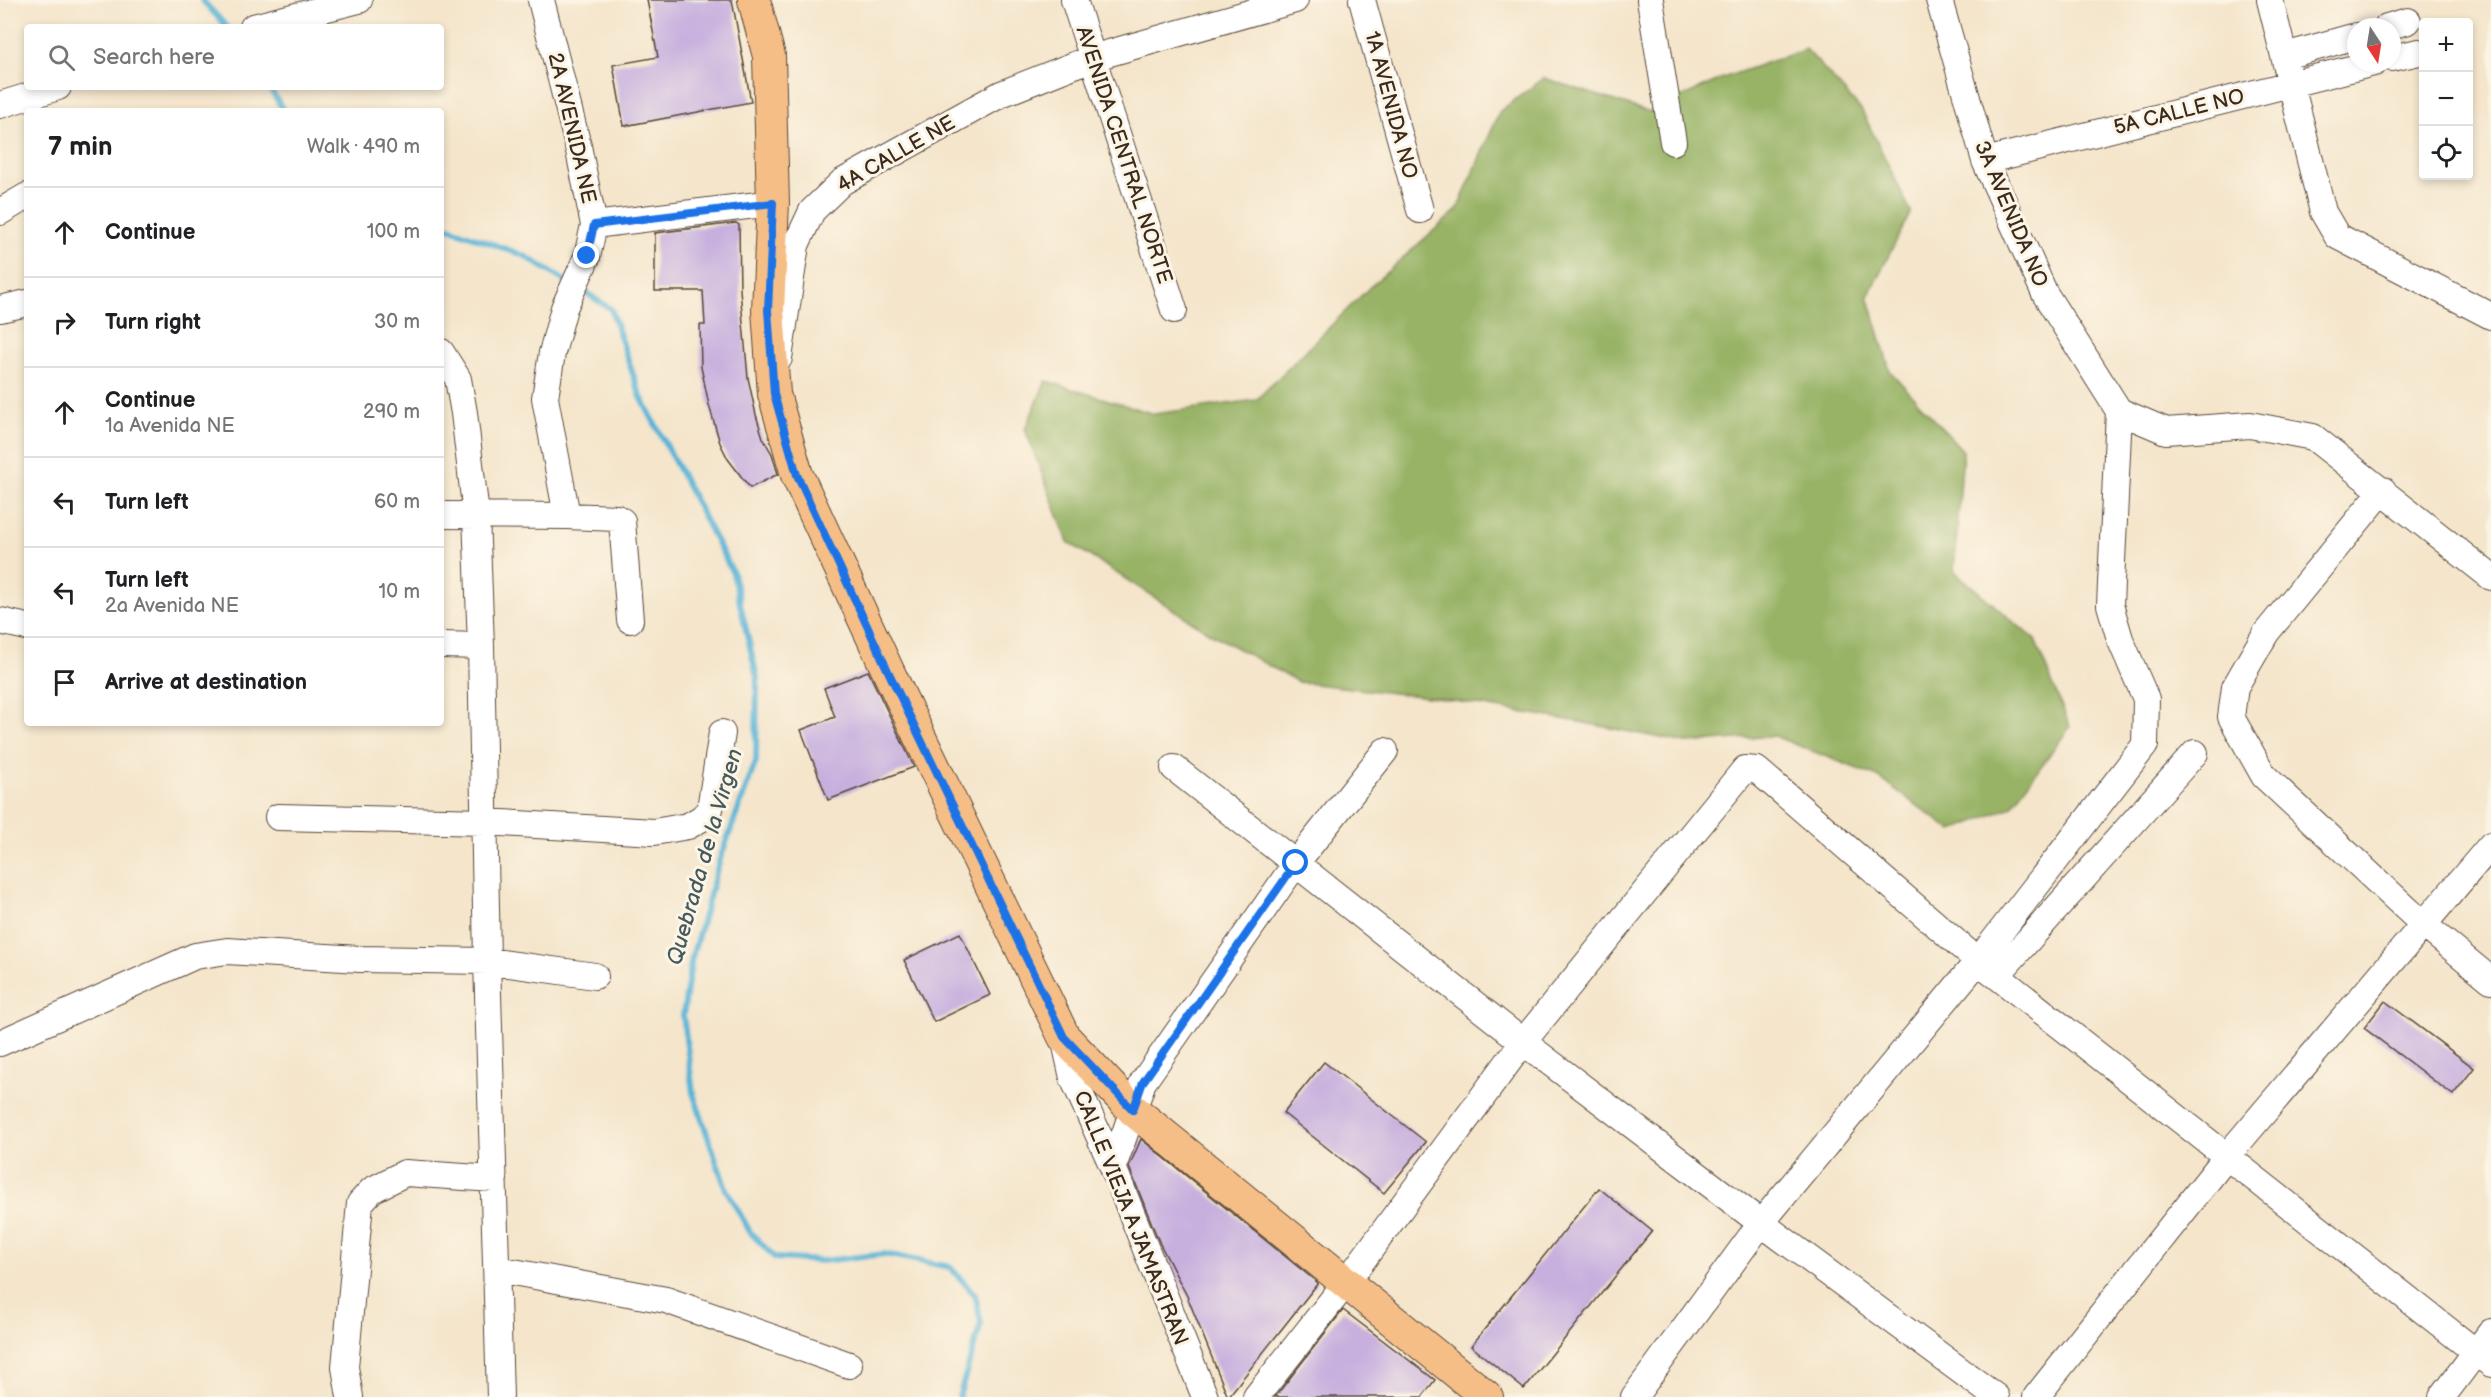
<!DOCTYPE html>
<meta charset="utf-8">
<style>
:root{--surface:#fff;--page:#f6f6f6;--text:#202124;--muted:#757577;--line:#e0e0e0}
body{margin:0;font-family:"Balsamiq Sans",sans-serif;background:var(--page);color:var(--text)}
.controls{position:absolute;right:18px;top:18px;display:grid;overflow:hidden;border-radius:6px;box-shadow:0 3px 9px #0003}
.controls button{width:54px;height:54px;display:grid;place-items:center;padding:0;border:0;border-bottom:2px solid var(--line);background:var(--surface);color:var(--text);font:30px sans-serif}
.compass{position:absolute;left:2347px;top:18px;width:54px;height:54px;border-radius:50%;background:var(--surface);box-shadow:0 3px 9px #0003;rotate:168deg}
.stop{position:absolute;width:18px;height:18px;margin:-14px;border:4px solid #1a73e8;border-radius:50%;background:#fff}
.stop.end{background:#1a73e8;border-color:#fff;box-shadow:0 2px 6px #0008}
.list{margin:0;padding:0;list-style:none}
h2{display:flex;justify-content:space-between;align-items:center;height:78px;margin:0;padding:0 24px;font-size:26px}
h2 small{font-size:20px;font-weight:400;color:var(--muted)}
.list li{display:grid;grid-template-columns:39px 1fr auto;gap:18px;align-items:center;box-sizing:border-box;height:90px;padding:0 24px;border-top:2px solid var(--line)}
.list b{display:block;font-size:22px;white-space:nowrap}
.list p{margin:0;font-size:20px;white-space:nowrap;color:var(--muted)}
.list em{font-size:20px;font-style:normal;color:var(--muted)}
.icon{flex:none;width:33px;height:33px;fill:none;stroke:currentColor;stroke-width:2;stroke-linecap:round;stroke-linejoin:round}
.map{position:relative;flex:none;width:2491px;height:1397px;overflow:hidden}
.search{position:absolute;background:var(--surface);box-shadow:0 3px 9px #0003;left:24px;top:24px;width:420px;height:66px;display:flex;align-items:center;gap:15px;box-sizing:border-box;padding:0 21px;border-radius:6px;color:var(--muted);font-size:22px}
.panel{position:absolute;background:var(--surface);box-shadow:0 3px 9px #0003;left:24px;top:108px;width:420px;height:618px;border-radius:6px}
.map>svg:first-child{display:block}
.forest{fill:#98b366;stroke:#6a6e42;stroke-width:1.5}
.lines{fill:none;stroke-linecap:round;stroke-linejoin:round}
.stream{stroke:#58b4d6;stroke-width:6}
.building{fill:#c7b0de}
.minor-casing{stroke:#574638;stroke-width:28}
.major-casing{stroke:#574638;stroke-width:34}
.minor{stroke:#fff;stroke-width:26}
.major{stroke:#f6be87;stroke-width:32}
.route{stroke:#1a73e8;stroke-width:8}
.labels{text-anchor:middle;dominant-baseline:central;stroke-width:6;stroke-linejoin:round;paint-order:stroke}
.street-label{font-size:21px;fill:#3b2a1e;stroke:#fcf5e5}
.water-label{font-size:22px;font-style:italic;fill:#455a5e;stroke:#fcf5e5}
</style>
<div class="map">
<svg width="2491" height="1397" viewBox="0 0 2491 1397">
<rect width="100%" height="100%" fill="#fcf5e5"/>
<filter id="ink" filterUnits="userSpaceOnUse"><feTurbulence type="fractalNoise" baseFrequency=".0167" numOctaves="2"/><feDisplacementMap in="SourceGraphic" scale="12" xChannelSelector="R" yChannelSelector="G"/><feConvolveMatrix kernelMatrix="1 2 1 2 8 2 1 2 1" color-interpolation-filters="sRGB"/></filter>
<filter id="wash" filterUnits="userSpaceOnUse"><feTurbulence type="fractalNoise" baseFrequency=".008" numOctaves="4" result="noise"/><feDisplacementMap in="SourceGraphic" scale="24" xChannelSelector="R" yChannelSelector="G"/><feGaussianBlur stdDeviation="1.35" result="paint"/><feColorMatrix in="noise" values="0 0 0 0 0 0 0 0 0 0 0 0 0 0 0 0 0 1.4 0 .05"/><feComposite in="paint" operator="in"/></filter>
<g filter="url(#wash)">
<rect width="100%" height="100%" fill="#f4e5cb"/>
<path class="forest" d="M1806,49L1862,111L1911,212L1868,296L1890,371L1963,451L1954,571L2035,640L2070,727L2011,807L1952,831L1878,777L1774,736L1686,743L1585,723L1437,698L1298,682L1210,633L1068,542L1025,429L1046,381L1154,414L1256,400L1371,286L1457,210L1500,111L1544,78L1649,112L1723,78Z"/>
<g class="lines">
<path class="stream" d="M202,0L227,27
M269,87L284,111
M441,225L525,256L568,283
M580,289L611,309L640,395L733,573L757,677L756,761L720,859L692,957L683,1015L693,1093L726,1189L750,1232L775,1258L822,1261L884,1254L950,1267L975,1295L981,1323L959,1397"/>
</g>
<g id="blocks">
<path class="building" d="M647,0H732L751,102L624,126L613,65L658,57Z
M736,223L739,225L740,290L748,378L756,415L763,438L772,454L778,474L750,488L728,459L720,443L709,405L701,367L700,325H705L703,291H655V233Z
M868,671L914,767L828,800L801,730L835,717L824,688Z
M960,933L990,995L934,1022L904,960Z
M2385,1001L2474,1068L2453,1095L2364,1028Z
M1324,1062L1426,1142L1384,1193L1283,1113Z
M1141,1139L1318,1283L1228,1397L1187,1296L1160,1244L1129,1167Z
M1599,1188L1652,1231L1524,1389L1471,1346Z
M1343,1310L1435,1380L1422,1397H1275Z"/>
</g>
</g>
<g filter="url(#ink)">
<use href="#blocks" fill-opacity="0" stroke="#574638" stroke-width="1.5"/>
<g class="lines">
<g class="minor-casing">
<path id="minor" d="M1074,0L1174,310
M1362,0L1420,210
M1650,0L1673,142
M1939,0L1985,161L2045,294L2119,411
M2270,0L2323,212L2337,236L2491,316
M253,27L359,0
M2387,27L2408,21
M2285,56L2356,36
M2392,58L2419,52
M0,105L58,87
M1985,161L2374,63
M0,212L27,196
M594,225L773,203
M0,309L27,303
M441,352L458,379L464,413L476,515L481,646L487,961L500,1397
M779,358L796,245L812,211L842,182L1001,94L1092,58L1295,0
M2119,411L2166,431L2250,425L2313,437L2491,577
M2383,490L2266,633L2235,687L2231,717L2264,776L2424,925L2491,980
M441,515L567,516L545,398L552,353L564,308L587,257L594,225L578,146L541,0
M567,516L617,518L622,521L630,620
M0,621L27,627
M441,645L481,646
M1174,768L1523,1042L1761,1223L1996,1397
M278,817L485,822L654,832L688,826L702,818L710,809L722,733
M1997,975L2195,753
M1064,1037L1073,1078L1113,1167L1205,1397
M0,1043L195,956L227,951L360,959L487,961L595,976
M1113,1167L1143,1082L1296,863L1385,751
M497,1269L666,1300L849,1365
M350,1397L345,1367L360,1203L372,1190L405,1173L494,1179
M1256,1397L1345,1284L1523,1042L1745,769L1757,770L1978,961L2491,1364
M1634,1397L1761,1223L1978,961L2145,745L2146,699L2120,639L2110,605L2119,411
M2036,1397L2227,1156L2491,845
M2442,1397L2491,1332"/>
</g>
<g class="major-casing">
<path id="major" d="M754,0L769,56L773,203L768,310L774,394L797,475L888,671L1064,1037L1133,1110L1487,1397"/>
</g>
<use href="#minor" class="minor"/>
<use href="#major" class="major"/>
</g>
</g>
<g class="lines" filter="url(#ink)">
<path class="route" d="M587,256L594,225L773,203L768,310L774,394L797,475L888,671L1064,1037L1133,1110L1143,1082L1296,863"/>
</g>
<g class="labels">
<g class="street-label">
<text transform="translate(1391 105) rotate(75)">1A AVENIDA NO</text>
<text transform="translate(2179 112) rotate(-14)">5A CALLE NO</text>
<text transform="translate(572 128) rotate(77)">2A AVENIDA NE</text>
<text transform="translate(896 154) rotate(-30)">4A CALLE NE</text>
<text transform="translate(1124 155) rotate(72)">AVENIDA CENTRAL NORTE</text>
<text transform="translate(2011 214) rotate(67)">3A AVENIDA NO</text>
<text transform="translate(1131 1218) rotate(68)">CALLE VIEJA A JAMASTRAN</text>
</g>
<g class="water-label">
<text transform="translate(705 857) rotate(-74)">Quebrada de la Virgen</text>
</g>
</g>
</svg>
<div class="controls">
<button>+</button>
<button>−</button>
<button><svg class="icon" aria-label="locate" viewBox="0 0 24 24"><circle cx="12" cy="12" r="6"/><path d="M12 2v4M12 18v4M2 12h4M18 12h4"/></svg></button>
</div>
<svg class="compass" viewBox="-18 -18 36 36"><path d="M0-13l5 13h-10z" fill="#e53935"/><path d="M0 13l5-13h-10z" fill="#757577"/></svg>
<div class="stop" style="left:1296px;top:863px"></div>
<div class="stop end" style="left:587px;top:256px"></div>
<div class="search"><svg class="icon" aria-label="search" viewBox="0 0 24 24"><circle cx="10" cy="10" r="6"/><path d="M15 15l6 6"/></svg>Search here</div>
<section class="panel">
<h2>7 min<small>Walk · 490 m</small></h2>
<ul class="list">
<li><svg class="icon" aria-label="ahead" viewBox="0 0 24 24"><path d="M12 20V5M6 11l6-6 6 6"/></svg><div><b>Continue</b></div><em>100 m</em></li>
<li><svg class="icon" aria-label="right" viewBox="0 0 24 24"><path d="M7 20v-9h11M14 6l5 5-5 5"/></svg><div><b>Turn right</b></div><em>30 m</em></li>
<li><svg class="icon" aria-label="ahead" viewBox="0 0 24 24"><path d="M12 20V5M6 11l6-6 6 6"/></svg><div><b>Continue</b><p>1a Avenida NE</p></div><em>290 m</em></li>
<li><svg class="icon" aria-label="left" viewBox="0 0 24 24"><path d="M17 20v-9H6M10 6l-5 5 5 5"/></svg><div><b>Turn left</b></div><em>60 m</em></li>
<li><svg class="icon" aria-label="left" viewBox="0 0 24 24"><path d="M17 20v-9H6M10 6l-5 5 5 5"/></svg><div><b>Turn left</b><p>2a Avenida NE</p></div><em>10 m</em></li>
<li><svg class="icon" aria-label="arrive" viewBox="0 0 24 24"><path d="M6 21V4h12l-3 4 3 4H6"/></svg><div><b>Arrive at destination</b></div></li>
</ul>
</section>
</div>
